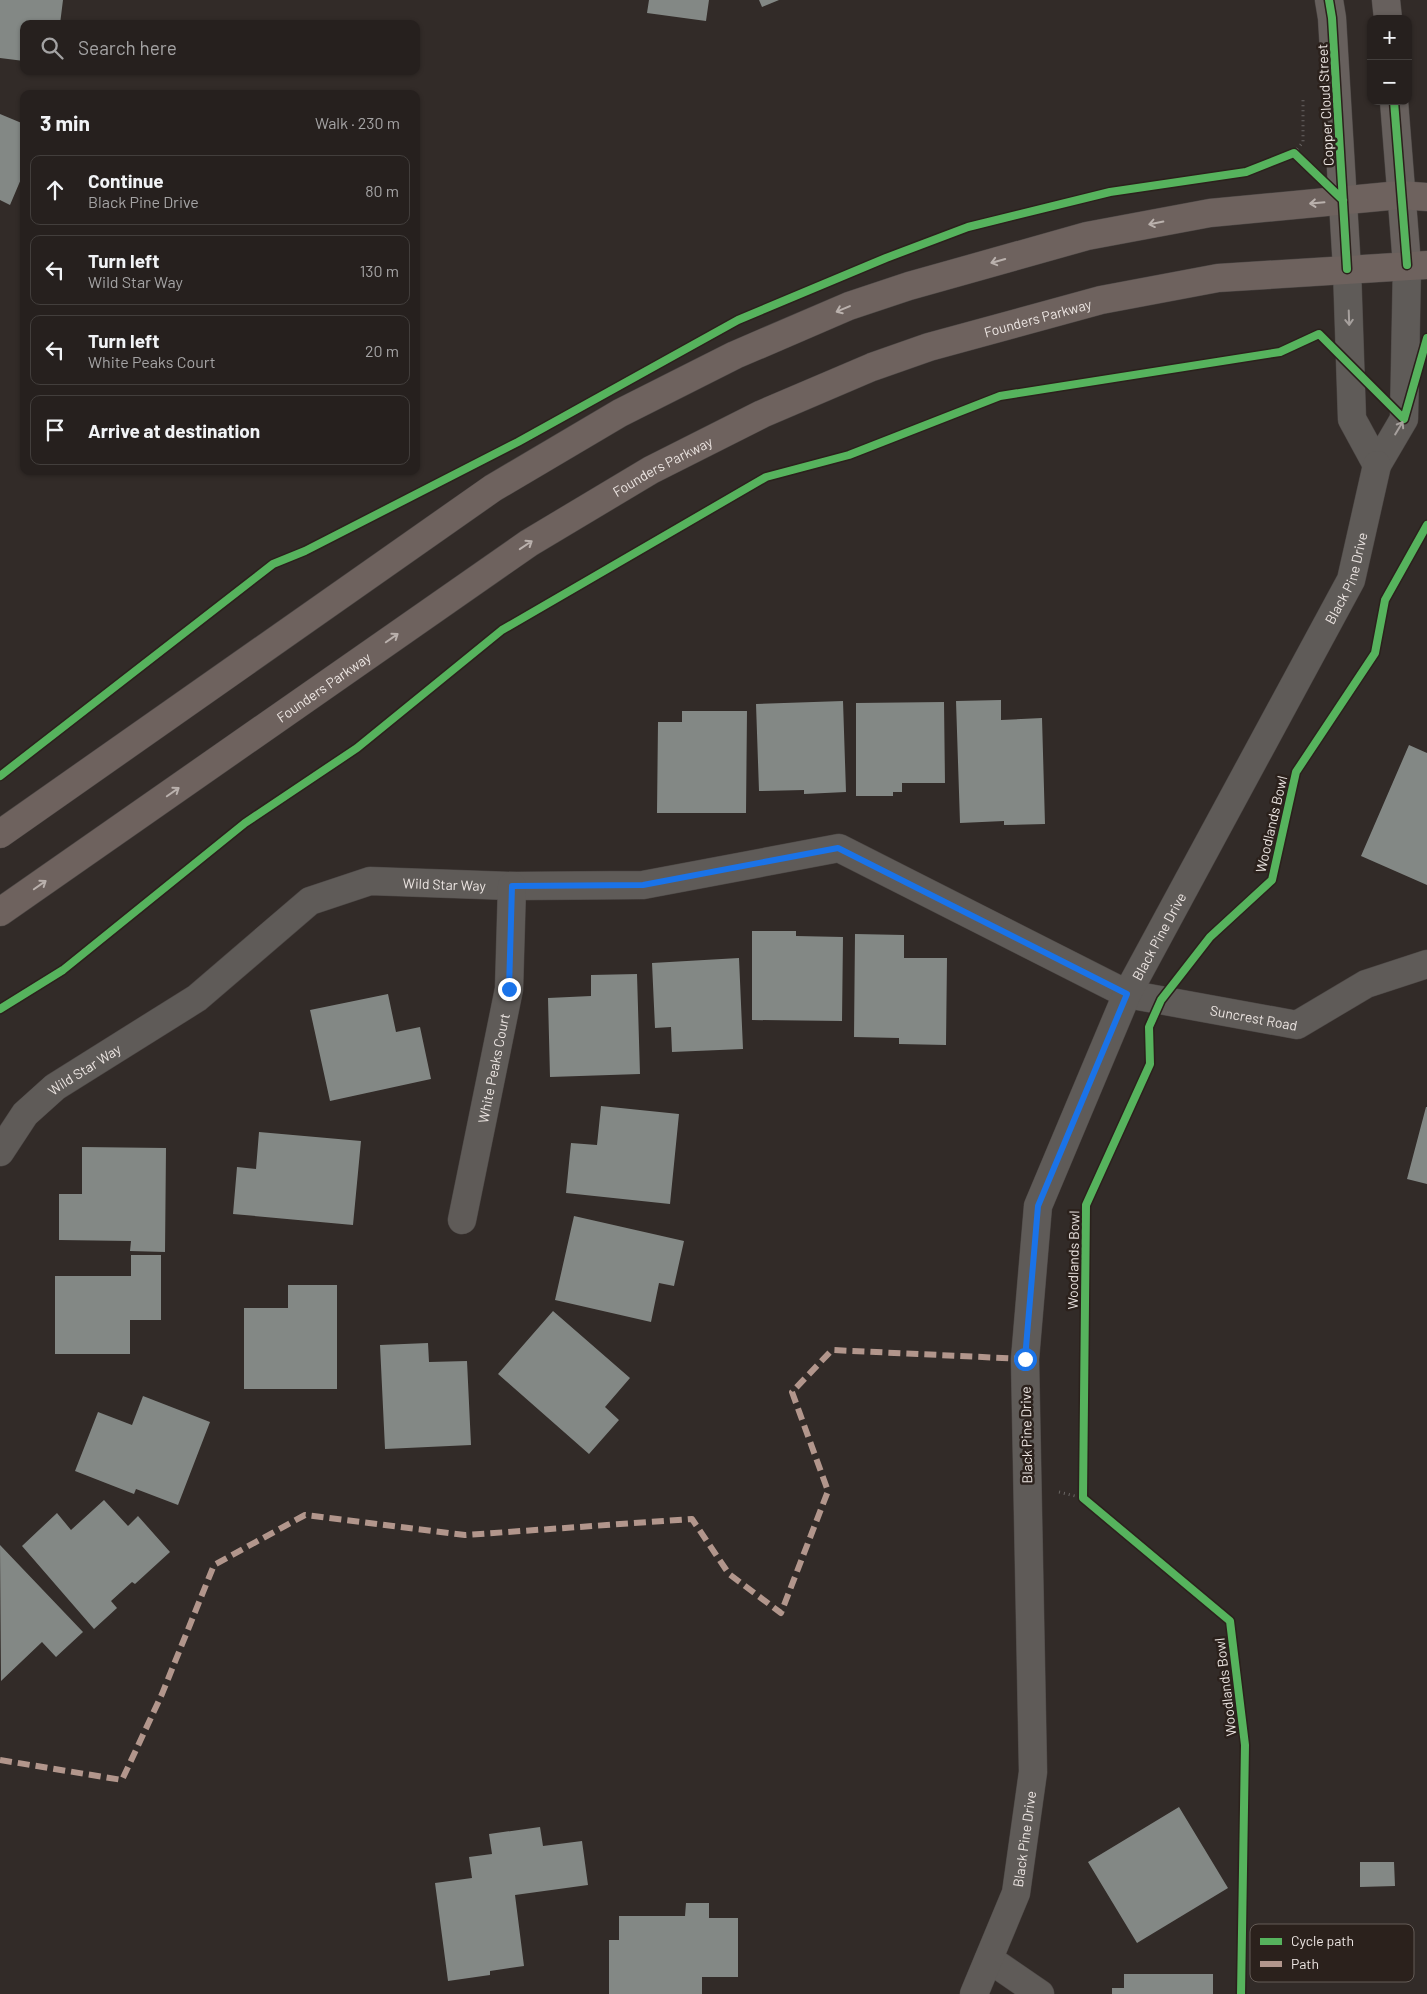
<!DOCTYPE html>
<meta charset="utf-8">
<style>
:root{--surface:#26201e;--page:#2e2827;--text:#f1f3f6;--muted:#a4a3a4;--line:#423e3c}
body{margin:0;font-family:Barlow,sans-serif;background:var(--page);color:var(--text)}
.controls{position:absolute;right:15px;top:15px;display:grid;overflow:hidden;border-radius:10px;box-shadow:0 1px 4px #0004}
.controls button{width:45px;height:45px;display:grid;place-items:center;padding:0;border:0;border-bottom:1px solid var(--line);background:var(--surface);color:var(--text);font:25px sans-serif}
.stop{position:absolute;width:15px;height:15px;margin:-11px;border:4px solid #1a73e8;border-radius:50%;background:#fff}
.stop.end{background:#1a73e8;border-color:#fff;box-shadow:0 1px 5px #0008}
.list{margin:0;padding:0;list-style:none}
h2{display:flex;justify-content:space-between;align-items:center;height:65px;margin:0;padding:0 20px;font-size:21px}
h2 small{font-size:16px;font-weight:400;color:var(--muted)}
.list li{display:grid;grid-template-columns:32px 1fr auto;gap:15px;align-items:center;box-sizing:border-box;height:70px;margin:0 10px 10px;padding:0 10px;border:1px solid var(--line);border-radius:10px}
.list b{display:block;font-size:19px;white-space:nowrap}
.list p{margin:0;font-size:16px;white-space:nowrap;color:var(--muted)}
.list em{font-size:16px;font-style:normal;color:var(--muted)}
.icon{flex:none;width:28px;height:28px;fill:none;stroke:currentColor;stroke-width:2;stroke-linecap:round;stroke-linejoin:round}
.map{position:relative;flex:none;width:1427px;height:1994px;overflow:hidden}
.search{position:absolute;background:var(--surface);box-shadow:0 1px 4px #0004;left:20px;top:20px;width:400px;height:55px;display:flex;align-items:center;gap:12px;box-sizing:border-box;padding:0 18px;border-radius:10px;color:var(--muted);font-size:19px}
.panel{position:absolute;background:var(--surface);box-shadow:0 1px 4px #0004;left:20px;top:90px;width:400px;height:385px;border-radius:10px}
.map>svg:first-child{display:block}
.building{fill:#838885}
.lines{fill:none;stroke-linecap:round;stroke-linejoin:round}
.street-casing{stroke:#4b4644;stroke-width:29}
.secondary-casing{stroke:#4b4644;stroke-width:29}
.highway-casing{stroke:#4b4644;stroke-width:29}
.path{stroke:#6a6664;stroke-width:3;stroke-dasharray:1 4;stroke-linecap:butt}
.street{stroke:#5f5b58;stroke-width:28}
.secondary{stroke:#67605d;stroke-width:28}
.highway{stroke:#6e625e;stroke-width:28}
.quiet{stroke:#b2968c;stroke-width:6;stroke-dasharray:12 6;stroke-linecap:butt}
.cycleway-casing{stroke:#2b211c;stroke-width:11}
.cycleway{stroke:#56b35d;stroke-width:8}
.oneway{stroke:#bab1ad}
.oneway2{stroke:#a6a09d}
.route{stroke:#1a73e8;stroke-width:6}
.labels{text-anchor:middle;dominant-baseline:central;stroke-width:5;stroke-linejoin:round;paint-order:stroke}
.street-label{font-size:14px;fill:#ece5e2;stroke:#2b211c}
.key{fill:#2b211c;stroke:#655c57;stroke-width:1}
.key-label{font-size:14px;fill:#ece5e2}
</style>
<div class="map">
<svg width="1427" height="1994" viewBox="0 0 1427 1994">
<rect width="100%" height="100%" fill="#322b28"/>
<path class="building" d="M0,0H63L60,24H24V61L0,58Z
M649,0H709L706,21L647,13Z
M759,0H779L762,7Z
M0,114L24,124V172L10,205L0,200Z
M1001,700V720L1042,718L1045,824L1004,825V821L960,823L956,701Z
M843,701L846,792L804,794V790L759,791L756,704Z
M944,702L945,783H902V792H893V796H856V703Z
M682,711H747L746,813H657L658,722H682Z
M1409,745L1427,753V885L1361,856Z
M752,931H796V936L843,937L842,1021L752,1020Z
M855,934L904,935V958H947L946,1045L899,1044V1038L854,1037Z
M739,958L743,1049L672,1052L671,1027L655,1028L652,963Z
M637,974L640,1074L550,1077L548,998L591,996V975Z
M388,994L396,1032L420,1027L431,1079L330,1101L310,1010Z
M601,1106L679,1114L670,1204L566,1193L571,1143L597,1145Z
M1426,1107H1427V1184L1407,1179Z
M259,1132L361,1141L353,1225L233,1214L237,1167L256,1169Z
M82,1147L166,1148L165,1252L130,1251L131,1241L59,1240V1194H82Z
M574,1216L684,1241L674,1286L659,1283L651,1322L555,1300Z
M131,1255H161V1320H130V1354H55V1276H131Z
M288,1285H337V1389H244V1308H288Z
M553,1311L630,1378L605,1407L619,1420L589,1454L498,1374Z
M428,1343L429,1362L467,1361L471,1445L385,1449L380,1345Z
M143,1396L210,1422L178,1505L136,1489L134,1494L75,1471L98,1412L132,1425Z
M104,1500L128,1526L138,1516L170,1552L135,1584L132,1582L111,1601L117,1608L94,1629L22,1546L57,1513L71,1530Z
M0,1545L83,1632L56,1657L42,1642L1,1681Z
M1179,1807L1228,1888L1137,1943L1088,1862Z
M540,1827L543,1846L582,1841L588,1885L515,1895L524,1966L490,1971V1975L448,1981L435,1883L472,1878L469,1857L492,1854L489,1834Z
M1360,1862H1394L1395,1886L1360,1887Z
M686,1903H709V1918H738V1977H702V1994H609V1940H619V1916H685Z
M1124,1974H1213V1994H1112V1988H1124Z"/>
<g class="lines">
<g class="street-casing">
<g id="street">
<path d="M1347,269L1352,419L1377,465L1404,419L1407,265"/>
<path id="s1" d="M0,1152L25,1114L55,1087L197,998L310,901L370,881L512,886L643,885L839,848L1127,994L1297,1025L1366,984L1427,964"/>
<path id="s2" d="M462,1220L509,989L512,886"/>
<path d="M989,1959L1040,1994"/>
<path id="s3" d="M974,1994L1016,1893L1033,1772L1025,1359L1038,1206L1127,994L1351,580L1377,465"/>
</g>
</g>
<g class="secondary-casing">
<path id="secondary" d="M1329,0L1332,18L1347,269
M1386,0L1388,19
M1394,101L1407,265"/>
</g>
<g class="highway-casing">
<g id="highway">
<path d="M0,834L493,488L620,413L735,355L849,306L909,286L1087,236L1210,213L1400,195L1427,197"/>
<path id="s4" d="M0,912L529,543L651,470L762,414L872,367L929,347L1101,300L1218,278L1427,265"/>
</g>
</g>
<path class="path" d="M1294,153L1303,142V97
M1059,1492L1083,1498"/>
<use href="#street" class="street"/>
<use href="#secondary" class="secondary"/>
<use href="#highway" class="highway"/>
<path class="quiet" d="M0,1760L122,1780L162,1694L214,1565L305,1515L465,1535L692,1519L729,1574L781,1613L828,1491L792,1392L832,1350L1025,1359"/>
<g class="cycleway-casing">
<path id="cycleway" d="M1329,0L1332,18L1347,269
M1394,101L1407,265
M0,776L273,564L305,551L518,442L738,320L886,258L968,227L1110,192L1246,172L1294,153L1343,200
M0,1009L63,970L245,823L357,748L502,630L766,477L849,455L1000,396L1280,352L1319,334L1404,419L1427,338
M1241,1994L1245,1745L1230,1621L1083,1498L1086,1205L1150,1064L1149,1027L1161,1000L1210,937L1272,880L1296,772L1375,653L1385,600L1427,525"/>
</g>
<use href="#cycleway" class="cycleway"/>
</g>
<defs><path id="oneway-shaft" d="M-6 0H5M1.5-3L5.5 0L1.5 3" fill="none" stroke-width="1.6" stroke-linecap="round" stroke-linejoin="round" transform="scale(1.25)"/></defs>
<g class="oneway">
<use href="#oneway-shaft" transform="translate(1317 203) rotate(175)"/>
<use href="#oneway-shaft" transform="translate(1156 223) rotate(169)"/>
<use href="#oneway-shaft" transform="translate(998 261) rotate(164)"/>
<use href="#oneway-shaft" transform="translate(843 309) rotate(157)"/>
<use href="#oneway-shaft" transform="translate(526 545) rotate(-34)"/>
<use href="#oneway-shaft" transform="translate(392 638) rotate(-35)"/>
<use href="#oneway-shaft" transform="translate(173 792) rotate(-35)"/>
<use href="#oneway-shaft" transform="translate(40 885) rotate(-35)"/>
</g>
<g class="oneway2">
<use href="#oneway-shaft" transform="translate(1349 318) rotate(88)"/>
<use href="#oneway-shaft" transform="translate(1399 428) rotate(-59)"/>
</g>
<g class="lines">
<path class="route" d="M509,989L512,886L643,885L838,848L1127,994L1038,1206L1025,1359"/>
</g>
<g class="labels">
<g class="street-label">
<text transform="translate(1325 105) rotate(-93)">Copper Cloud Street</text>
<text stroke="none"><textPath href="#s4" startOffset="1204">Founders Parkway</textPath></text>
<text stroke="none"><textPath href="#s4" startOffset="799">Founders Parkway</textPath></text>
<text stroke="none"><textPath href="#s3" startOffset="1499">Black Pine Drive</textPath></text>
<text stroke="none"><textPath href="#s4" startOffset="394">Founders Parkway</textPath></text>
<text transform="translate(1271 824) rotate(-77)">Woodlands Bowl</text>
<text stroke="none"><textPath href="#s1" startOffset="540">Wild Star Way</textPath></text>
<text stroke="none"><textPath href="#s3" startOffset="1094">Black Pine Drive</textPath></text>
<text stroke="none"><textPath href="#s1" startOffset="1390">Suncrest Road</textPath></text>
<text stroke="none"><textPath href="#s2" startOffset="155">White Peaks Court</textPath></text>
<text stroke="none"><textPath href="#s1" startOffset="120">Wild Star Way</textPath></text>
<text transform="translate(1073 1260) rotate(-89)">Woodlands Bowl</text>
<text transform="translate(1026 1435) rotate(-91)">Black Pine Drive</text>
<text transform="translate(1225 1687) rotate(-97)">Woodlands Bowl</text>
<text stroke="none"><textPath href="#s3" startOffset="164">Black Pine Drive</textPath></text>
</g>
</g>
<rect x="1250" y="1924" width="164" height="58" rx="8" class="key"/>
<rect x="1260" y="1938" width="22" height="7" fill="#56b35d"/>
<rect x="1260" y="1961" width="22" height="6" fill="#b2968c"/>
<g class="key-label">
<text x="1291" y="1946">Cycle path</text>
<text x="1291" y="1969">Path</text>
</g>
</svg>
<div class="controls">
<button>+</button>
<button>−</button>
</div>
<div class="stop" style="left:1025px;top:1359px"></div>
<div class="stop end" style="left:509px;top:989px"></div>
<div class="search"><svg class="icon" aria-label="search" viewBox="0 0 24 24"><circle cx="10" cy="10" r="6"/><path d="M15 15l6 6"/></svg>Search here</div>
<section class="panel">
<h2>3 min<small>Walk · 230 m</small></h2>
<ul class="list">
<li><svg class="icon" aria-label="ahead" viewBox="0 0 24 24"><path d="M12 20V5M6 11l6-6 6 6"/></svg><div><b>Continue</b><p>Black Pine Drive</p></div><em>80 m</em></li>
<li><svg class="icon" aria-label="left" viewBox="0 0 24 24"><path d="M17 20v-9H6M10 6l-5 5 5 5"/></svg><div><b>Turn left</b><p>Wild Star Way</p></div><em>130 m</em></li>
<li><svg class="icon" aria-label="left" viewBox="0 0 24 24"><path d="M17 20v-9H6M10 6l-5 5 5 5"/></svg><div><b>Turn left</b><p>White Peaks Court</p></div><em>20 m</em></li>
<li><svg class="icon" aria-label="arrive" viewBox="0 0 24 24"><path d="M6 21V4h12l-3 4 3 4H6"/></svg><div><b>Arrive at destination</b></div></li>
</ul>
</section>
</div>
